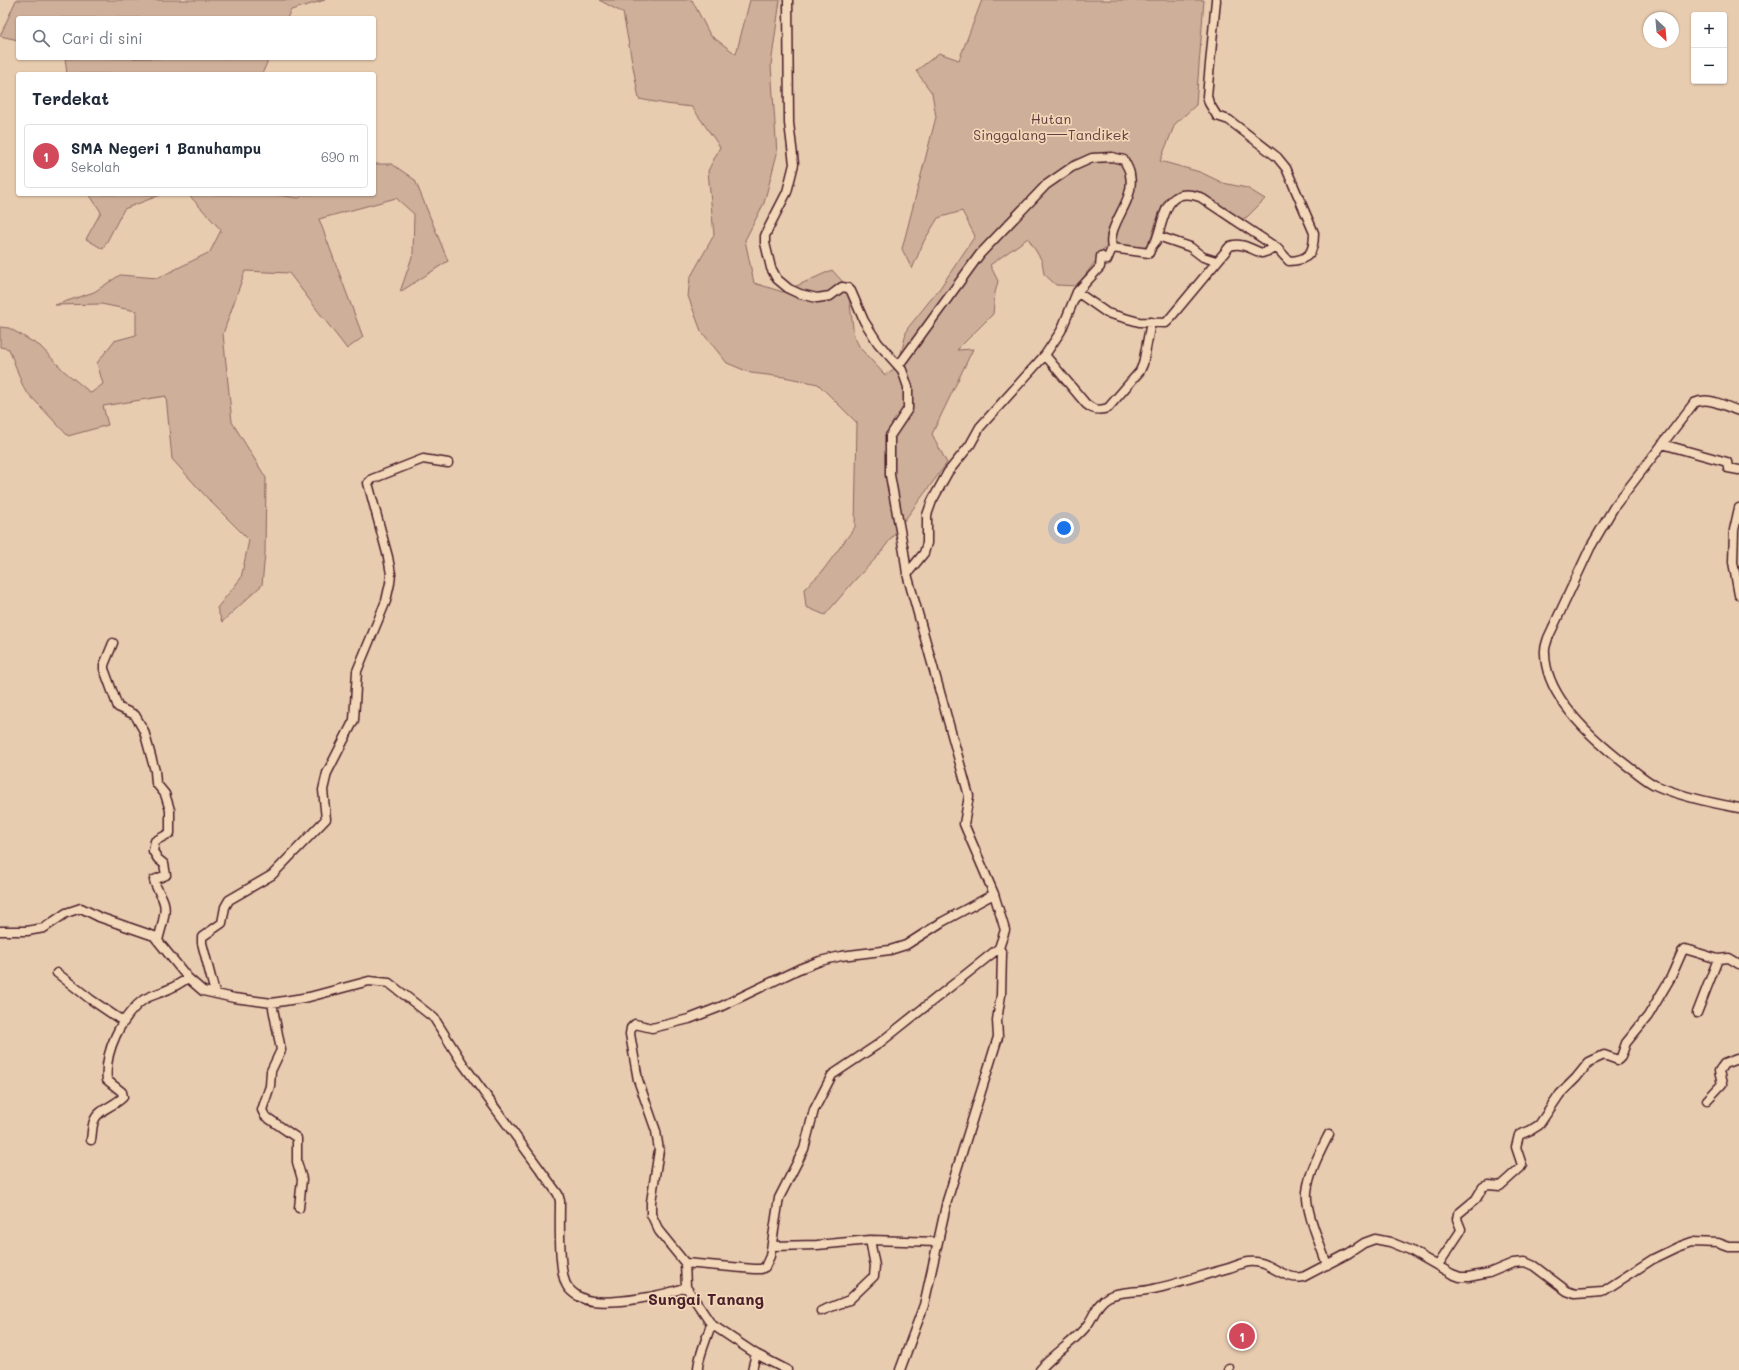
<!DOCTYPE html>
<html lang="id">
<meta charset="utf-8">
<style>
:root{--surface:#fff;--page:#f6f6f7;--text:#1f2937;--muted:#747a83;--line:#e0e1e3;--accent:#d1495b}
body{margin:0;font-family:Mali,sans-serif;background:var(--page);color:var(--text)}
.controls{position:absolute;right:12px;top:12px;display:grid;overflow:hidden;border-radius:4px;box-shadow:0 1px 3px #0004}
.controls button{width:36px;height:36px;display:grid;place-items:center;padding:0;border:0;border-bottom:1px solid var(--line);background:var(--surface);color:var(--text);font:20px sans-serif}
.compass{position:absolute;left:1643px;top:12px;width:36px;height:36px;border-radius:50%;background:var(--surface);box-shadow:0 1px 3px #0004;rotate:154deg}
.you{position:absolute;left:1064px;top:528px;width:14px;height:14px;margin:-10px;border:3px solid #fff;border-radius:50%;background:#1a73e8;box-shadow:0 0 0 6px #1a73e833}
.badge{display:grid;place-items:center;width:26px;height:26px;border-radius:50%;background:var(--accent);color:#fff;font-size:13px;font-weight:700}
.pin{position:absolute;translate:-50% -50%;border:2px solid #fff;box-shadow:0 1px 4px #0006}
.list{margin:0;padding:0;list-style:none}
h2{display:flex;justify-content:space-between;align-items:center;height:52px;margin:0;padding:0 16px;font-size:17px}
h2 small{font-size:13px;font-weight:400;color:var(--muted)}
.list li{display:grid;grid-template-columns:26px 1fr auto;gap:12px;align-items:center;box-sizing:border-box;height:64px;margin:0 8px 8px;padding:0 8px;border:1px solid var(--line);border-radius:4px}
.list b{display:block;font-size:15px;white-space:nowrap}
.list p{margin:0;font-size:13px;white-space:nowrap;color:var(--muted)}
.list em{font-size:13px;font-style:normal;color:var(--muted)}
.icon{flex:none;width:22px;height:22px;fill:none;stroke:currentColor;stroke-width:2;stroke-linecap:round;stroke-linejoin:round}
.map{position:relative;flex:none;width:1739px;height:1370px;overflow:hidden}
.search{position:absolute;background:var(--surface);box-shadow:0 1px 3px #0004;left:16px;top:16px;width:360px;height:44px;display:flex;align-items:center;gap:10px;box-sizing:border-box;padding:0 14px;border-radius:4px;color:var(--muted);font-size:15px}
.panel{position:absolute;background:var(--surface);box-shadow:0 1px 3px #0004;left:16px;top:72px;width:360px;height:124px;border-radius:4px}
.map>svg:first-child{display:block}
.green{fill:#ceaf99;stroke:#8c6762}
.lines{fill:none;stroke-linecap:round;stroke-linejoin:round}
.minor-casing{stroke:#4a1f2b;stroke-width:11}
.minor{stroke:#f2d7b8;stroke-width:8}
.labels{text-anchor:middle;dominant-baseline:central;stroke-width:3.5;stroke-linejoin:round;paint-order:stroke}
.park-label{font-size:14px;fill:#643c41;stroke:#f2d7b8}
.quarter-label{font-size:16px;font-weight:bold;fill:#4a1f2b;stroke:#f2d7b8}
</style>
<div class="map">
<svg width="1739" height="1370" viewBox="0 0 1739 1370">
<rect width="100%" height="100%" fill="#e8ccb0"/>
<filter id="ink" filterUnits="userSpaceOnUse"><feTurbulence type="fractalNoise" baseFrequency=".025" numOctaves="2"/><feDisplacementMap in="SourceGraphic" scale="8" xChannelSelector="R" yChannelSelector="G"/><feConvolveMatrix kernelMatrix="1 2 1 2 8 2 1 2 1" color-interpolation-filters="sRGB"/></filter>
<g filter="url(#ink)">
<path class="green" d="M16,0H325L291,10L287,18H18V40L0,36Z
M599,0H692L710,35L736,54L750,0H780L771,65L777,154L764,203L745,240L754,283L783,292L832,270L842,281L849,296L854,336L860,348L885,375L898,366L907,329L940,288L975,236L962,211L938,218L924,241L912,269L902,249L936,117L932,93L916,71L939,53L959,60L982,0H1204L1196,105L1175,124L1160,161L1200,172L1223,183L1247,188L1265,199L1247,217L1231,224L1199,200L1188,196L1169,200L1159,213L1149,245C1137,252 1118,257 1106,247L1077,286L1056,285L1044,274L1042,261L1028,238L990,265L998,281L995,293L993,314L957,350L973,349L932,434L947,463L878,556L854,581L825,615L806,607L804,589L821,573L855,527L857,423L818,384L784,377L751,373L727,363L701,331L688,296L690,278L714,235L708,171L720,147L692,107L666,104L639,99L623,13Z
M65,58H269L262,74H67Z
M374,164H392L415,180L448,261L400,292L413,254L414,214L396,198L319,219L363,337L347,349L289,273L245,271L223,334L232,422L266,478L265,554L262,585L222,622L217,608L241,578L249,540L210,501L172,459L166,396L103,406L108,425L68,436L24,389L9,349L0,347V327L9,328L40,346L64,371L91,393L103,384L97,363L114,341L136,335V311L101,304L55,305L94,292L120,275L158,278L210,252L221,230L188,194H270L299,198L303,194H374Z
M89,194H163L124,209L103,249L86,239L101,212Z"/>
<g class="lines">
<g class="minor-casing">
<path id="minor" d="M788,0L789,123L794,164L787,192L769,227L765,236V243L771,268L777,279L789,289L800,294L817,298L830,296L842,287L848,288L851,291L864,321L878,343L902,370L908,387V409L890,436V475L904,552L907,574L969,796L964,824L994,894L1005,930L999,948L1002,953L1001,995L997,1020L998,1037L947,1201L924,1305L900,1370
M1158,236L1190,247L1203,257L1216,261
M1077,292L1107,313L1139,322L1166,323L1230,246C1243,242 1250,249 1262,253L1277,248
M1045,355L1086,404C1093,410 1099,411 1108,408L1140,371L1143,364L1151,322
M899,365L980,254L1046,185L1072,167L1092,158L1112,157L1124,160C1126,165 1130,170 1130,175C1136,202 1106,224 1112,248
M1739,411C1724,406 1709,396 1694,403L1614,507L1590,548L1548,638C1547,642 1544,648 1545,653C1545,698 1596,742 1629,767C1638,773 1647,782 1657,786C1682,797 1712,803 1739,808
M1662,444L1727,462L1728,468L1739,470
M1739,508L1734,530L1733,562L1739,595
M907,574L924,553L927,543V515L932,501L948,472L970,445L980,427L1045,355L1061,331L1077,292L1100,267L1101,256L1107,260L1112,248L1149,253L1152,246L1156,241C1165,217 1165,185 1200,197L1277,248L1289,261C1309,260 1314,253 1314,233L1286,168L1277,157L1229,120L1217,116L1209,103L1207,96L1216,0
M113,643L104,665V669L118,707L135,715L144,731L155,771L156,783L165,794L170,810V833L155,841L153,851L158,859L164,864L166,875L154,880C156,890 162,894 164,903C167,914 160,930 158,941
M0,931H27L44,928L66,913L81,908L99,917L154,936L188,978L203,991L234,998L272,1003L309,997L369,981L389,983L434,1018L463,1064L558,1194L560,1201C560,1219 558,1272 567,1286C572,1294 583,1300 592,1301C616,1304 664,1296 686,1287L711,1324L756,1354L787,1370
M57,973L90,999L124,1022
M215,993L202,943V937L222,923L225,907L229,900L272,875L326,819L323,790L327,773L354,720L357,671L386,601L390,583L391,574L388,557L368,483L372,479L423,459L448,463
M272,1003L281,1050L271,1071L270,1086L262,1110L265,1116L297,1138V1162L302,1179L299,1208
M1697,1013L1718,959
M1707,1100L1722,1084L1719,1071L1724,1064L1737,1059L1739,1061
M91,1140C92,1134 92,1126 94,1121C98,1109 115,1106 123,1097L122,1092L107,1080C104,1052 121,1017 143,1000C151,995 161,993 169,989C176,986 182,982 188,978
M772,1246L817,1245L870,1240L938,1242
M685,1263L754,1269H761L765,1267L770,1256L779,1198L804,1149L814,1110L832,1075L877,1045L999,948
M1327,1265C1321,1246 1305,1211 1307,1192C1309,1172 1320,1152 1329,1134
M1438,1265L1460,1232L1461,1229L1457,1219L1458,1214L1476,1199L1483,1187L1488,1185L1500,1186L1520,1168L1522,1165L1516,1147L1519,1135L1531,1130L1539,1125L1560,1094L1576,1078L1589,1062L1604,1055L1618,1060L1621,1057L1626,1043L1648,1016L1671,977L1682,952L1685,949L1718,959L1729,958L1739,964
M686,1287L685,1263L659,1231L651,1214V1202L659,1150L656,1131L638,1080L630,1034L631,1028L635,1024L652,1028L689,1019L720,1007L799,969L820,961L841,956L890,950L906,945L942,922L994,894
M821,1311L849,1300L874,1276L875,1266L870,1240
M1229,1368V1370
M698,1370C697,1360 708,1336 711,1324
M752,1370L756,1354
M1040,1370C1054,1353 1075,1342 1088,1324C1095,1314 1097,1303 1108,1297C1121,1290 1138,1293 1153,1289C1178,1284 1203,1275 1229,1268C1235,1266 1242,1263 1249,1262C1269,1259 1283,1281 1303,1277L1349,1253L1364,1243L1375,1239L1390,1242L1410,1250L1452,1274L1460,1277H1468L1489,1273L1513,1263L1525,1262L1534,1266L1567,1291L1575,1294L1589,1293L1602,1292L1653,1259L1678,1247L1692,1242L1718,1243L1729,1247H1739"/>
</g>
<use href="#minor" class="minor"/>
</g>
</g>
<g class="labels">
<g class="park-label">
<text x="1051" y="118">Hutan<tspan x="1051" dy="16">Singgalang—Tandikek</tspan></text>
</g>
<g class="quarter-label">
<text x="706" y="1298">Sungai Tanang</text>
</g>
</g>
</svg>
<div class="controls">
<button>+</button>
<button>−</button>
</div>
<svg class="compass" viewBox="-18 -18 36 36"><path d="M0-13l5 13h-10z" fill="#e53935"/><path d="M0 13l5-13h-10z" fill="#747a83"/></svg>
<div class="you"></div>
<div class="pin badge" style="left:1242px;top:1336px">1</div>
<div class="search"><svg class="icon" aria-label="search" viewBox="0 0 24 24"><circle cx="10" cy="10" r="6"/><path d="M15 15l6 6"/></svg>Cari di sini</div>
<section class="panel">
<h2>Terdekat<small></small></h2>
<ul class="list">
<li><span class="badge">1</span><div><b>SMA Negeri 1 Banuhampu</b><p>Sekolah</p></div><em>690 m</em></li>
</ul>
</section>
</div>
